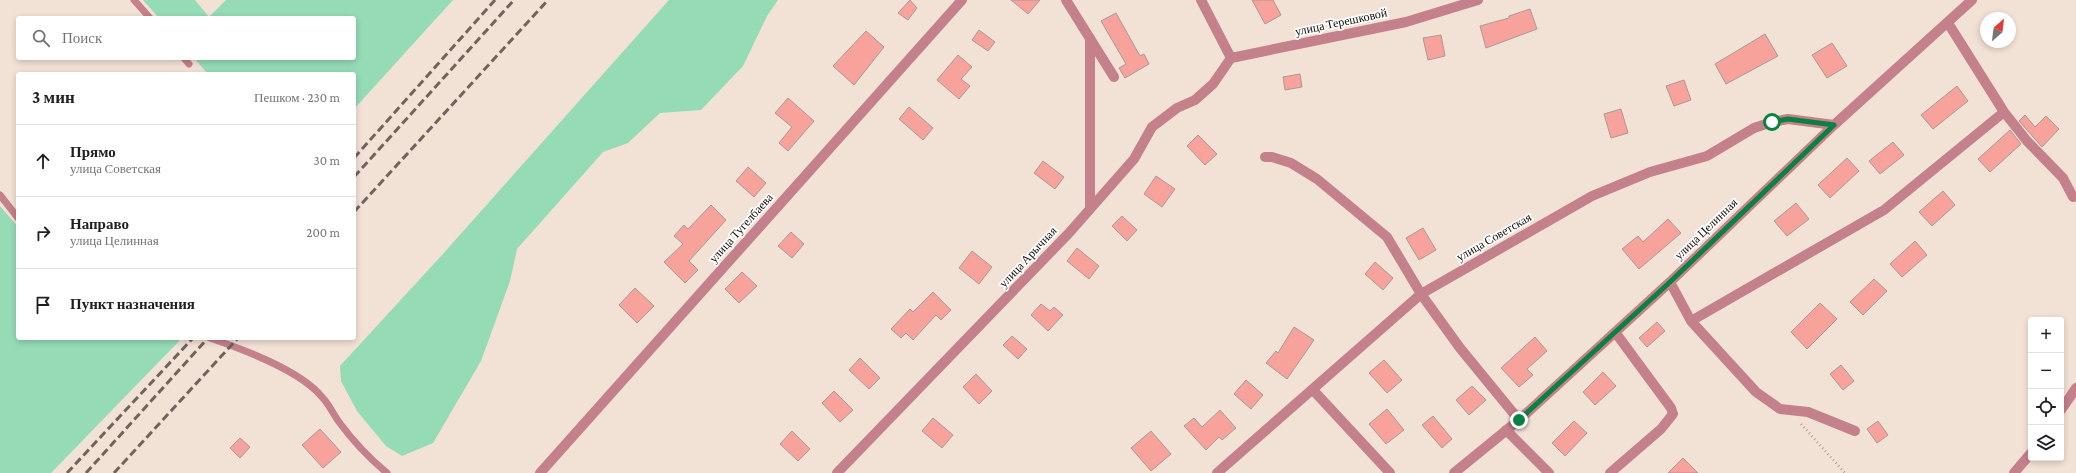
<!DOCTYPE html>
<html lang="ru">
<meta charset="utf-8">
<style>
:root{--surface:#fff;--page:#f6f6f6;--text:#202124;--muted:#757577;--line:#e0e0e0}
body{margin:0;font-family:"Crimson Pro",serif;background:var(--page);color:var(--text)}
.controls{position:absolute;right:12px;bottom:12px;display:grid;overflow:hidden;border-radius:4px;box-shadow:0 2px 6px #0003}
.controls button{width:36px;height:36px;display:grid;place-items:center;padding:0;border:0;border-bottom:1px solid var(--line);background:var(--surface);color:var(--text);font:20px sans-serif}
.compass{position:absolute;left:1980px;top:12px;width:36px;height:36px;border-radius:50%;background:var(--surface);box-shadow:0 2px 6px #0003;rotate:28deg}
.stop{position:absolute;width:12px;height:12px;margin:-9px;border:3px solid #0b8043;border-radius:50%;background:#fff}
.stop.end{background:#0b8043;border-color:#fff;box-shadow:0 1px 4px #0008}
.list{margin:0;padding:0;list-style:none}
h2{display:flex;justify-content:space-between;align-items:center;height:52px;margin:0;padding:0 16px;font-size:17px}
h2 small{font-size:13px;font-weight:400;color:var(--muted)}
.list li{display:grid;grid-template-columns:26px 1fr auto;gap:12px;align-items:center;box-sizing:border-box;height:72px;padding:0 16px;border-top:1px solid var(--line)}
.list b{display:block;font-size:15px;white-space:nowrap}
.list p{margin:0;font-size:13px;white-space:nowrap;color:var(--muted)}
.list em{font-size:13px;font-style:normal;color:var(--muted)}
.icon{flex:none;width:22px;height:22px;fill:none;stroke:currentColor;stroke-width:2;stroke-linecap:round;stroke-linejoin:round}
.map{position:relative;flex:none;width:2076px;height:473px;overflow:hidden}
.search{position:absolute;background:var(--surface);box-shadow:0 2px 6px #0003;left:16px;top:16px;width:340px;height:44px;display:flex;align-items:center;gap:10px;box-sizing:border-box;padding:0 14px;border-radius:4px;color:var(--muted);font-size:15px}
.panel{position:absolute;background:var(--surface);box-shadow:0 2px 6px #0003;left:16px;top:72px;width:340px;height:268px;border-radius:4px}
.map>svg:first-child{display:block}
.green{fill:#95dbb6}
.building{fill:#f7a29b;stroke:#ac9896}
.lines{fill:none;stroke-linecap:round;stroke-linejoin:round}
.path{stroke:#ac9e95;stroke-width:2.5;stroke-dasharray:1 3;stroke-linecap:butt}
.lane{stroke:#c4808b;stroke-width:7}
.street{stroke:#c4808b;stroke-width:10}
.rail{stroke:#6f645d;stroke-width:3;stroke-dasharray:8 4;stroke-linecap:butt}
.route{stroke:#0b8043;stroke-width:5}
.labels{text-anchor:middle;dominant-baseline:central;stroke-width:3.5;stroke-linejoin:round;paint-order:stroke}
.street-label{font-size:12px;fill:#150f0b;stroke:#fff}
</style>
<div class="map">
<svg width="2076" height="473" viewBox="0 0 2076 473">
<rect width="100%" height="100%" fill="#f2e1d5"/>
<path class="green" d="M143,0H195L209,17L226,0H453L354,109V74H208L194,58H354V18H159Z
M669,0H778L767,16L743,66L701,110L660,113L628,143L603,152L517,249L510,281L481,361L433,443L402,456L386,446L357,411L341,381L340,366L442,255Z
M0,206L18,227V338H182L51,473H0Z"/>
<path class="building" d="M910,0L917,8L908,20L898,13Z
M1011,0H1040L1028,14Z
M1252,0H1273L1281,15L1265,24Z
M1530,9L1537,29L1486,48L1480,26L1509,18V16Z
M1116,13L1140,56L1144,54L1149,64L1125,78L1119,68L1126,64L1101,21Z
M979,30L995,42L988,51L972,40Z
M866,31L884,47L854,85L833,66Z
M1765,34L1778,56L1726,84L1715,64Z
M1441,35L1445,56L1428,60L1423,38Z
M1832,43L1847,66L1827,78L1812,55Z
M958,55L972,67L961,79L970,86L959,99L937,80Z
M1300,74L1302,87L1285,90L1283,77Z
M1684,80L1691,100L1674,106L1666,86Z
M1957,86L1968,101L1933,129L1921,115Z
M788,98L814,121L788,151L779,143L792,127L775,113Z
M909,107L933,128L923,140L899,119Z
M1621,109L1628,133L1611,138L1604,114Z
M2025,115L2035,127L2046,116L2059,129L2042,147L2019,121Z
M2010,130L2021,144L1990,172L1978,159Z
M1198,135L1217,154L1205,165L1187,146Z
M1893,142L1904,155L1880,174L1869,161Z
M1847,158L1859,171L1830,198L1818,185Z
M1043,161L1064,177L1055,189L1034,173Z
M748,167L766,183L754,197L736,181Z
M1156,176L1175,189L1162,207L1144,194Z
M1943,191L1955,205L1932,226L1919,212Z
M1796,203L1809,219L1787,236L1774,221Z
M711,205L726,220L689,261L698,270L685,283L664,262L683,244L674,236L684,225L688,229Z
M1122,216L1137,230L1127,241L1112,226Z
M1668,219L1681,233L1639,269L1622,249L1638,236L1643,242Z
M1423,228L1436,250L1419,260L1406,238Z
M791,232L804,244L792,258L778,246Z
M1915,241L1927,255L1902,277L1890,264Z
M1077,248L1099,266L1089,279L1067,261Z
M972,251L992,267L979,284L959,268Z
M1375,262L1393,278L1383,290L1365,274Z
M742,272L757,286L739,303L725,289Z
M1874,279L1887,291L1863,315L1850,302Z
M635,288L654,306L637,323L619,305Z
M933,292L951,310L941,320L936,315L913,340L906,333L901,338L891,329L910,309L913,312Z
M1820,303L1837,319L1807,349L1791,332Z
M1041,304L1050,311L1054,307L1063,315L1048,331L1031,315Z
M1657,322L1665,331L1647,347L1639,338Z
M1294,327L1314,340L1287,379L1266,363L1276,351L1278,353Z
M1012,336L1027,349L1018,359L1003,345Z
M1535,337L1547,351L1527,369L1533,375L1519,387L1501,368Z
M860,358L880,378L869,389L849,370Z
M1384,360L1402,380L1387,393L1369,373Z
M1841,365L1854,381L1843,390L1830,374Z
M1603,372L1616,386L1595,405L1583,392Z
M976,374L992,391L979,404L963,387Z
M1246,380L1263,395L1251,409L1234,394Z
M1472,386L1486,400L1469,415L1456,400Z
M834,391L853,410L840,422L822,403Z
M1387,409L1404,430L1386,444L1369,424Z
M1220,410L1236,428L1222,440L1219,437L1206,450L1184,426L1194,418L1202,427Z
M1433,416L1452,439L1442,448L1422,425Z
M933,418L953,435L942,448L922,431Z
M1574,421L1587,433L1565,456L1552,443Z
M1878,421L1888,435L1877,443L1867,429Z
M320,429L341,452L323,468L302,445Z
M792,431L810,449L798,461L780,444Z
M1151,431L1171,454L1151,471L1131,448Z
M240,438L250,447L240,458L230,448Z
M1683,458L1698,473H1668Z"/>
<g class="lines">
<path class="path" d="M1801,424L1845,473"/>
<path class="lane" d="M134,0L150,18
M184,58L189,64
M0,195L18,218
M210,338C242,349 300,370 322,397C329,404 333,414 339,422C353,441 369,458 387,473"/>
<path class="street" d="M1066,0L1114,77
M1201,0L1231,58
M1948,23L2004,112L2027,141L2063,178L2073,197
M1231,58L1406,22L1478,0
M1265,157H1272L1291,163L1317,179L1387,237L1421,294L1460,348L1519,420
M1090,209V38
M1670,282L1691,321L1756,392L1780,409L1808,412L1855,431
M1691,321L1884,210L2004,112
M1313,390L1390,473
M2061,410L2076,388
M1506,430L1549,473
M540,473L962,0
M837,473L1069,233L1134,159L1152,127L1177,108L1195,100L1213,84L1231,58
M1217,473L1421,294L1592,196L1650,172L1707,156L1754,128L1772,122L1788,119L1834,125
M1454,473L1519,420L1670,282L1834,125L1972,0
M1610,473L1661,429L1673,414L1671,408L1615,332
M2014,473L2031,453"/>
<path class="rail" d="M354,158L495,0
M354,177L514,0
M354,212L548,0
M67,473L193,338
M86,473L208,338
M114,473L238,338"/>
</g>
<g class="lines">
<path class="route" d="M1519,420L1670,282L1834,125L1788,119L1772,122"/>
</g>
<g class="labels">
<g class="street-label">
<text transform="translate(1341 22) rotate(-12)">улица Терешковой</text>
<text transform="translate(741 228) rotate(-48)">улица Тугелбаева</text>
<text transform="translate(1706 229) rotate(-44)">улица Целинная</text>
<text transform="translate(1494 237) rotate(-30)">улица Советская</text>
<text transform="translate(1028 257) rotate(-47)">улица Арычная</text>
</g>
</g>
</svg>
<div class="controls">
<button>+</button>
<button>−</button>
<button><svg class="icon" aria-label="locate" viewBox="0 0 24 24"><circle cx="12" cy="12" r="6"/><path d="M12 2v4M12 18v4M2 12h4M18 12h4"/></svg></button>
<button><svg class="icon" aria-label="layers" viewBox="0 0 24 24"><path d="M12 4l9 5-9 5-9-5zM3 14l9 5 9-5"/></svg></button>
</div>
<svg class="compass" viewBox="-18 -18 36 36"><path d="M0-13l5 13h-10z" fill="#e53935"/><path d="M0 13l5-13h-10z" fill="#757577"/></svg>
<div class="stop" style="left:1772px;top:122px"></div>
<div class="stop end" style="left:1519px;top:420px"></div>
<div class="search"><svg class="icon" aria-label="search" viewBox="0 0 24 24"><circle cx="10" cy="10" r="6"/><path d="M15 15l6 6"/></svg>Поиск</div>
<section class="panel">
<h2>3 мин<small>Пешком · 230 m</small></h2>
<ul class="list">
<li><svg class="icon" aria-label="ahead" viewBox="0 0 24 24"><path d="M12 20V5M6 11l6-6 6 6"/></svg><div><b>Прямо</b><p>улица Советская</p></div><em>30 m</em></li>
<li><svg class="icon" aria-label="right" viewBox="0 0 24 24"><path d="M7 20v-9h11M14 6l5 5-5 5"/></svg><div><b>Направо</b><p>улица Целинная</p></div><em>200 m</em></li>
<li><svg class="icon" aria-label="arrive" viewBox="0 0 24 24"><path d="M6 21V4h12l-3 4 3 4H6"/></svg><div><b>Пункт назначения</b></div></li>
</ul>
</section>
</div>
